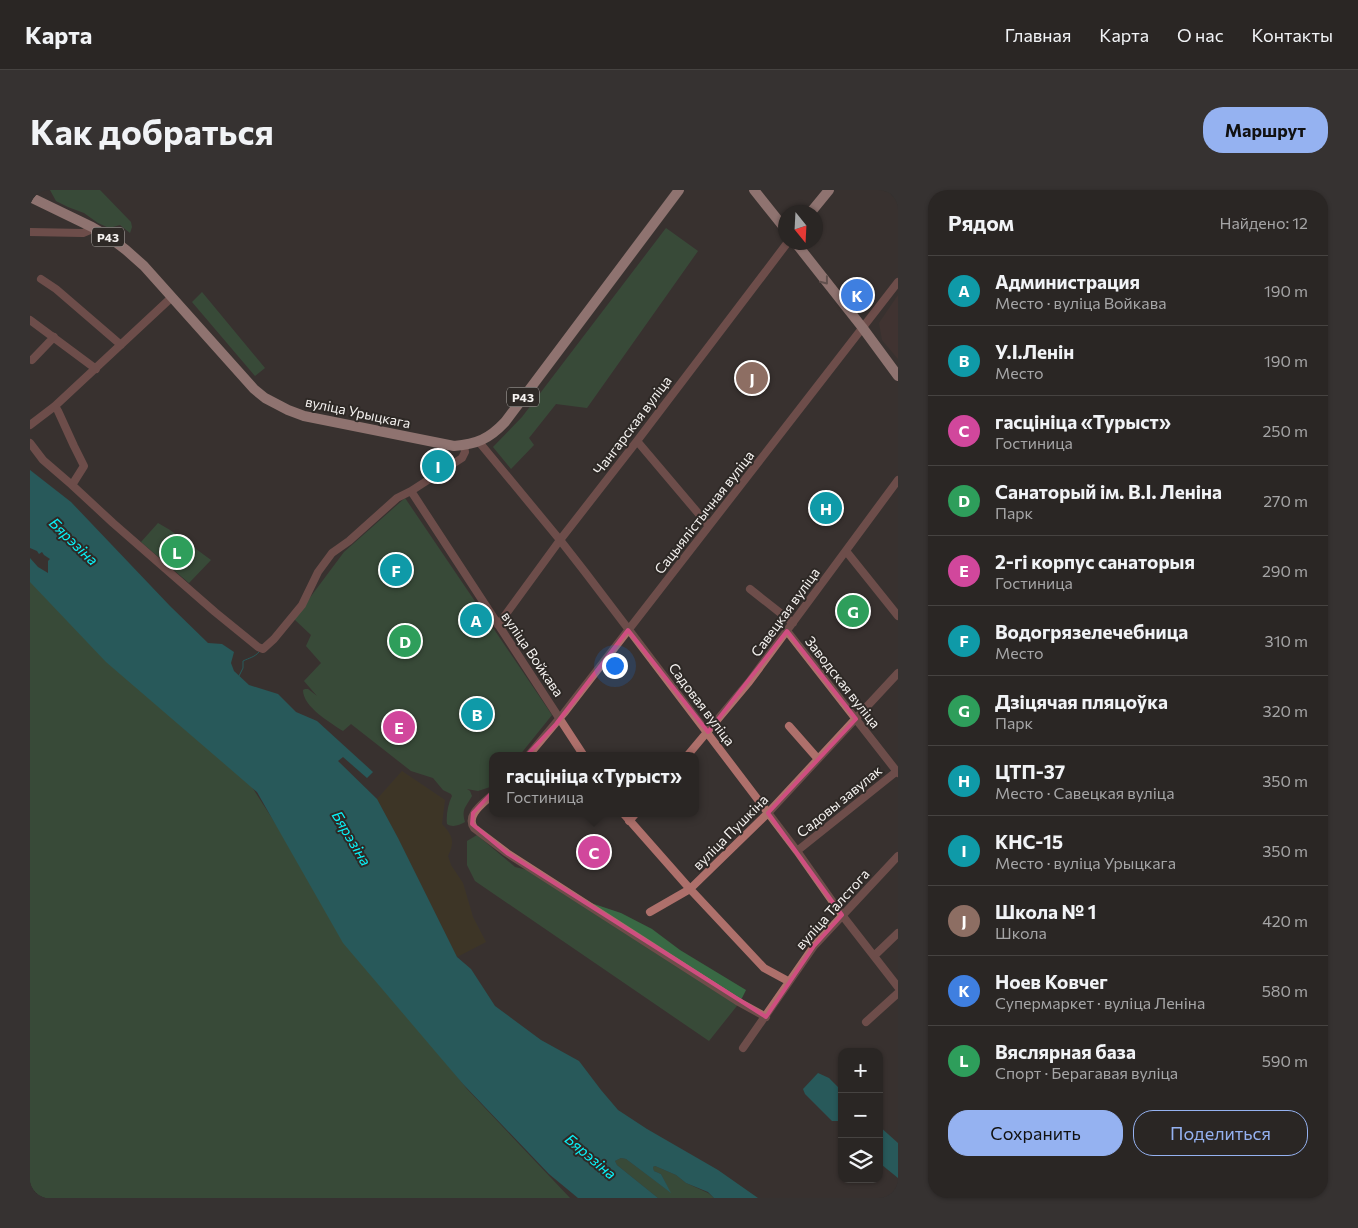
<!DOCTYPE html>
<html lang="ru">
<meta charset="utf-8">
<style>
:root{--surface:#2a2624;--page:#363231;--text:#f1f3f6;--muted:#a5a5a6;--line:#464341;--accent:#95b2f1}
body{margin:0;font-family:Commissioner,sans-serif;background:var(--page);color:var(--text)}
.controls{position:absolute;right:15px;bottom:15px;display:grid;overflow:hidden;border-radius:10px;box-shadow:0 1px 4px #0004}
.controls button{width:45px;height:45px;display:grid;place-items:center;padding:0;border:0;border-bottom:1px solid var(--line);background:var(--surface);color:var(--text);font:25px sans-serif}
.compass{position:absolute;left:748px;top:15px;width:45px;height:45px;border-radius:50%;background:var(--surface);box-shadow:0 1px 4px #0004;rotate:162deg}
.you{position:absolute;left:584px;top:475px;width:18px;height:18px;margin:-12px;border:4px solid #fff;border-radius:50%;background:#1a73e8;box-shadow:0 0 0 8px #1a73e833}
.badge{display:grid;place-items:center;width:32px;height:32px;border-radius:50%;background:var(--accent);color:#fff;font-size:16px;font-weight:700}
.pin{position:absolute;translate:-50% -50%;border:2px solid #fff;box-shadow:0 1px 5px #0006}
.popup{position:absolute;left:459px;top:562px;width:210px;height:65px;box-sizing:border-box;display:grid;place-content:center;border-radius:10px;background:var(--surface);filter:drop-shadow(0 1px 4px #0005);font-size:16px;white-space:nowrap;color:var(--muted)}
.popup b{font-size:19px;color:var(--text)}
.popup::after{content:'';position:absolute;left:50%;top:100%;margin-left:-10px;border:10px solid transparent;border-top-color:var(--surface)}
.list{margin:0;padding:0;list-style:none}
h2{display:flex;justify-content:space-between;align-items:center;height:65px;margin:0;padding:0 20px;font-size:21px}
h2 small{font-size:16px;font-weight:400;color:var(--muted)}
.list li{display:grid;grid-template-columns:32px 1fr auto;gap:15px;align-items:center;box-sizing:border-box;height:70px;padding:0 20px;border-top:1px solid var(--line)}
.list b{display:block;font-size:19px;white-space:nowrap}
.list p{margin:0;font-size:16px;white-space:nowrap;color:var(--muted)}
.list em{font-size:16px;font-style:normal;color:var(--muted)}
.actions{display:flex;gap:10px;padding:15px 20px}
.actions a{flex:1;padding:11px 0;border:1px solid var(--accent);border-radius:20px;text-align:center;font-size:18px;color:var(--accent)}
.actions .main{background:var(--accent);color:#111}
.icon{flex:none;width:28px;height:28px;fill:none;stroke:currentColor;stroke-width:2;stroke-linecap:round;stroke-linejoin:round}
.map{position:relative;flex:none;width:868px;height:1008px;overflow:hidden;border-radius:20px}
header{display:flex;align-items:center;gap:30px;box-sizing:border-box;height:70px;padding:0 25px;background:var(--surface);border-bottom:1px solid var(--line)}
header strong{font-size:24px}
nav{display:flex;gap:28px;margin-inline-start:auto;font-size:18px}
.intro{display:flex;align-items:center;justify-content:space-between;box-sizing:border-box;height:120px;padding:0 30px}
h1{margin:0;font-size:35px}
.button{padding:12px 22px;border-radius:20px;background:var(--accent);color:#111;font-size:18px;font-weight:700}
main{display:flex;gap:30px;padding:0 30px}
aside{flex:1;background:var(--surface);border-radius:20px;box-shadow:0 1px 4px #0004}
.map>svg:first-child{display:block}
.medical{fill:#4a3633}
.green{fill:#396944}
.sand{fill:#443b1b}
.water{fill:#148a8e}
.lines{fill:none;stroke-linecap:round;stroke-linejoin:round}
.stream{stroke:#148a8e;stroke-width:1}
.minor{stroke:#ae706b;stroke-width:8}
.major{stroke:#f8c4be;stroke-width:10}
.oneway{stroke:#937672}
.marked{fill:none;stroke:#cf4e80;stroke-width:4;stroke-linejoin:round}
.labels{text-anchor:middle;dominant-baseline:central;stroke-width:4;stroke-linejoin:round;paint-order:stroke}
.shield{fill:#2e2926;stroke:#b9b6b3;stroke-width:1}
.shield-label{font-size:12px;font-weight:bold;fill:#f5f2f0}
.street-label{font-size:14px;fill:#f5f2f0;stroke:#2e2926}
.water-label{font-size:15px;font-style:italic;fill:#09f3f9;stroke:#2e2926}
</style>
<header>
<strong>Карта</strong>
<nav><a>Главная</a><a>Карта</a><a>О нас</a><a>Контакты</a></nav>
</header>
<div class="intro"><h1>Как добраться</h1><a class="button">Маршрут</a></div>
<main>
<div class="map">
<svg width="868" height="1008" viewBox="0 0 868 1008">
<rect width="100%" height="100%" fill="#383230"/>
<path class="medical" d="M868,105V169L852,150L849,133Z"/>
<path class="green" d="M20,0H70L101,32L102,37L100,43L90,35L79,38L68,33L54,23L38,17L26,11Z
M636,38L668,61L557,218L526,214L499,248L504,255L481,279L463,257L492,227Z
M172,102L235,178L225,186L162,112Z
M375,308L522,525L489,566H463V596L448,601L437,599L440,601L442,606C436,617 431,619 435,632C429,635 423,638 417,634C416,625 418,614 422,606L421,604L413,600L403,588L381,581L321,534L313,541C301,533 273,517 273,500L275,499H278L287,506L274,491L291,473L276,456L281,445L264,429L314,362Z
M128,333L140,340L181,370L159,393L111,352Z
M0,385L220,594L333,770L437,899L540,1008H0Z
M447,645L485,677L505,682L552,710L591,723L622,739L650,760L716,800L710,812L679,851L445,691L437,675V651Z
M591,968L596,969L640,1002L631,984L624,981L623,977L625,976L646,985L656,993L678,1003L684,1008H628L587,975L585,971Z"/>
<path class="sand" d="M372,581L415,610L412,634C423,646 425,652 418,666L421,675L433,693L443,727L456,752L427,767L368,648L347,609Z"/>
<path class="water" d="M0,280L41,312L140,416L178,453L192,454L204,462L201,473L204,481L219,495L248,504L266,522L287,531L343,582L337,588L313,567L308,571L347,609L368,648L427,767L441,779L465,816L511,850L549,871L571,900L588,920L617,939L688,980L728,1008H684L678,1002L656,993L646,985L625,976L623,977L624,981L631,984L641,1003L596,969L591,968L585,971L587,975L628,1008H548L519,984L433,894L313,753L227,602L76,472L0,392V368L8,377L18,383V371L20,369L14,365L12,362L9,364L7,361L0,358Z
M788,883L799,888L812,901V931H802L775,904L773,899Z
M849,936L868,953V988L852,975L853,971L849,968Z"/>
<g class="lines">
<path class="stream" d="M209,486L213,478V471C219,468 225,467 229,462"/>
<path class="minor" d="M0,42L53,43L60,40L62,37
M11,89L26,99L91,155
M0,130L66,179
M2,170L24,147
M25,216L28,221L44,256L54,276L42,295
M0,235L25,216L142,107
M607,251L679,336
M449,252L530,350L555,382L767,661L812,725L868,797
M0,253L13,270L42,295L83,333L185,422L228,457L233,459L244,449L272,415L288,382L302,363L319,351L367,308L381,301L432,268L435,262L434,255
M381,301L554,566
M816,361L868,426
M720,399L763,433
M468,435L530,350L607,251L758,52
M757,441L868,583
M759,536L788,569
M498,566L534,523L868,92
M657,566L719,492L868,290
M463,604C454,613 435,625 444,638L477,663L707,811L736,827
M593,623L660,699L734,778L758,791
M599,631L606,623
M767,661L867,581
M620,722L660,699L738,623L868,483
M844,766L868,743
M836,832L868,803
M713,858L784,756L868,666"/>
<path class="major" d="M724,0L756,40
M0,7L62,37L79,47L96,60L114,76L224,199L235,208L258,220L274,226L424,256C447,254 459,249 475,232L649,0
M781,22L799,0
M765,52L832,137L868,186"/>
</g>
<defs><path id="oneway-chevron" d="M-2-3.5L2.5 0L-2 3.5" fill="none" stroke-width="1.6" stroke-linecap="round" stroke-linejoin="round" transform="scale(1.25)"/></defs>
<use class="oneway" href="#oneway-chevron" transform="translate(795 91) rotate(52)"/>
<path d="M0 0H868V1008H0ZM598,440L678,542L757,441L826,529L738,623L812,725L784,756L736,827L477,663L442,634L443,623L526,534Z" fill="#383230" fill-opacity=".55" fill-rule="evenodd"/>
<path class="marked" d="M598,440L678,542L757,441L826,529L738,623L812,725L784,756L736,827L477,663L442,634L443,623L526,534Z"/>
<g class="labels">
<g class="shield">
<rect x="62" y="37.5" width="32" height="19" rx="4"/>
<rect x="477" y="197.5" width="32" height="19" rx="4"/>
</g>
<g class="shield-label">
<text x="78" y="47">Р43</text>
<text x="493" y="207">Р43</text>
</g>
<g class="street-label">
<text transform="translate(328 222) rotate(12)">вуліца Урыцкага</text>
<text transform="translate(602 235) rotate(-53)">Чангарская вуліца</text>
<text transform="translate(674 322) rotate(-52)">Сацыялістычная вуліца</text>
<text transform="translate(755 422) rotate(-54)">Савецкая вуліца</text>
<text transform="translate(503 464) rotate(56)">вуліца Войкава</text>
<text transform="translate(813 492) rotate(52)">Заводская вуліца</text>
<text transform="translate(672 514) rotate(53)">Садовая вуліца</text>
<text transform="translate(809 611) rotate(-39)">Садовы завулак</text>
<text transform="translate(700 642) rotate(-45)">вуліца Пушкіна</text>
<text transform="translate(802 719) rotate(-48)">вуліца Талстога</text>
</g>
<g class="water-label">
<text transform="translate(44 351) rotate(44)">Бярэзіна</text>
<text transform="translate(322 648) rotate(59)">Бярэзіна</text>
<text transform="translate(561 966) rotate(40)">Бярэзіна</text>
</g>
</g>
</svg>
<div class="controls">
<button>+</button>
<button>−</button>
<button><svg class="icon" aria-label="layers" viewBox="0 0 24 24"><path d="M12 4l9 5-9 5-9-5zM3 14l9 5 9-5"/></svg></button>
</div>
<svg class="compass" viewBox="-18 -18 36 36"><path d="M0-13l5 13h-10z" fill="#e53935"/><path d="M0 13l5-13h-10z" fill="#a5a5a6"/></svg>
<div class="you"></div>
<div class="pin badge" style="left:446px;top:430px;background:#0f9aa8">A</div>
<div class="pin badge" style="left:447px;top:524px;background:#0f9aa8">B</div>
<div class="pin badge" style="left:564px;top:662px;background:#d1479c">C</div>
<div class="popup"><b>гасцініца «Турыст»</b>Гостиница</div>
<div class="pin badge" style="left:375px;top:451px;background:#2e9e5b">D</div>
<div class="pin badge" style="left:369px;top:537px;background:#d1479c">E</div>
<div class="pin badge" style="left:366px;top:380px;background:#0f9aa8">F</div>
<div class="pin badge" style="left:823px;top:421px;background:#2e9e5b">G</div>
<div class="pin badge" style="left:796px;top:318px;background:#0f9aa8">H</div>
<div class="pin badge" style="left:408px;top:276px;background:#0f9aa8">I</div>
<div class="pin badge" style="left:722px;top:188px;background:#8d6e63">J</div>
<div class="pin badge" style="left:827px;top:105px;background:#3f7fe0">K</div>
<div class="pin badge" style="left:147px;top:362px;background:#2e9e5b">L</div>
</div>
<aside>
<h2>Рядом<small>Найдено: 12</small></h2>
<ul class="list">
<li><span class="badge" style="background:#0f9aa8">A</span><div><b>Администрация</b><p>Место · вуліца Войкава</p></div><em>190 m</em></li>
<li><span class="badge" style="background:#0f9aa8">B</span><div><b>У.І.Ленін</b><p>Место</p></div><em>190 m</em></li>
<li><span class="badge" style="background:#d1479c">C</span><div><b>гасцініца «Турыст»</b><p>Гостиница</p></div><em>250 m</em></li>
<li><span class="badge" style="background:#2e9e5b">D</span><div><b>Санаторый ім. В.І. Леніна</b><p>Парк</p></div><em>270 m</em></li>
<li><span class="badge" style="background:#d1479c">E</span><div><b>2-гі корпус санаторыя</b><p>Гостиница</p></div><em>290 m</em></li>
<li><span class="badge" style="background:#0f9aa8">F</span><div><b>Водогрязелечебница</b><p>Место</p></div><em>310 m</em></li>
<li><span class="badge" style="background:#2e9e5b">G</span><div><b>Дзіцячая пляцоўка</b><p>Парк</p></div><em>320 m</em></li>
<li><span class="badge" style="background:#0f9aa8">H</span><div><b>ЦТП-37</b><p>Место · Савецкая вуліца</p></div><em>350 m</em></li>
<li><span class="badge" style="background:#0f9aa8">I</span><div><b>КНС-15</b><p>Место · вуліца Урыцкага</p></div><em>350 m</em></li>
<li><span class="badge" style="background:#8d6e63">J</span><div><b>Школа № 1</b><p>Школа</p></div><em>420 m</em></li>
<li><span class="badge" style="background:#3f7fe0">K</span><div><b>Ноев Ковчег</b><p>Супермаркет · вуліца Леніна</p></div><em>580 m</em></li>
<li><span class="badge" style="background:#2e9e5b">L</span><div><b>Вяслярная база</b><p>Спорт · Берагавая вуліца</p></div><em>590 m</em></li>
</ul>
<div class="actions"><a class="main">Сохранить</a><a>Поделиться</a></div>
</aside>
</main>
